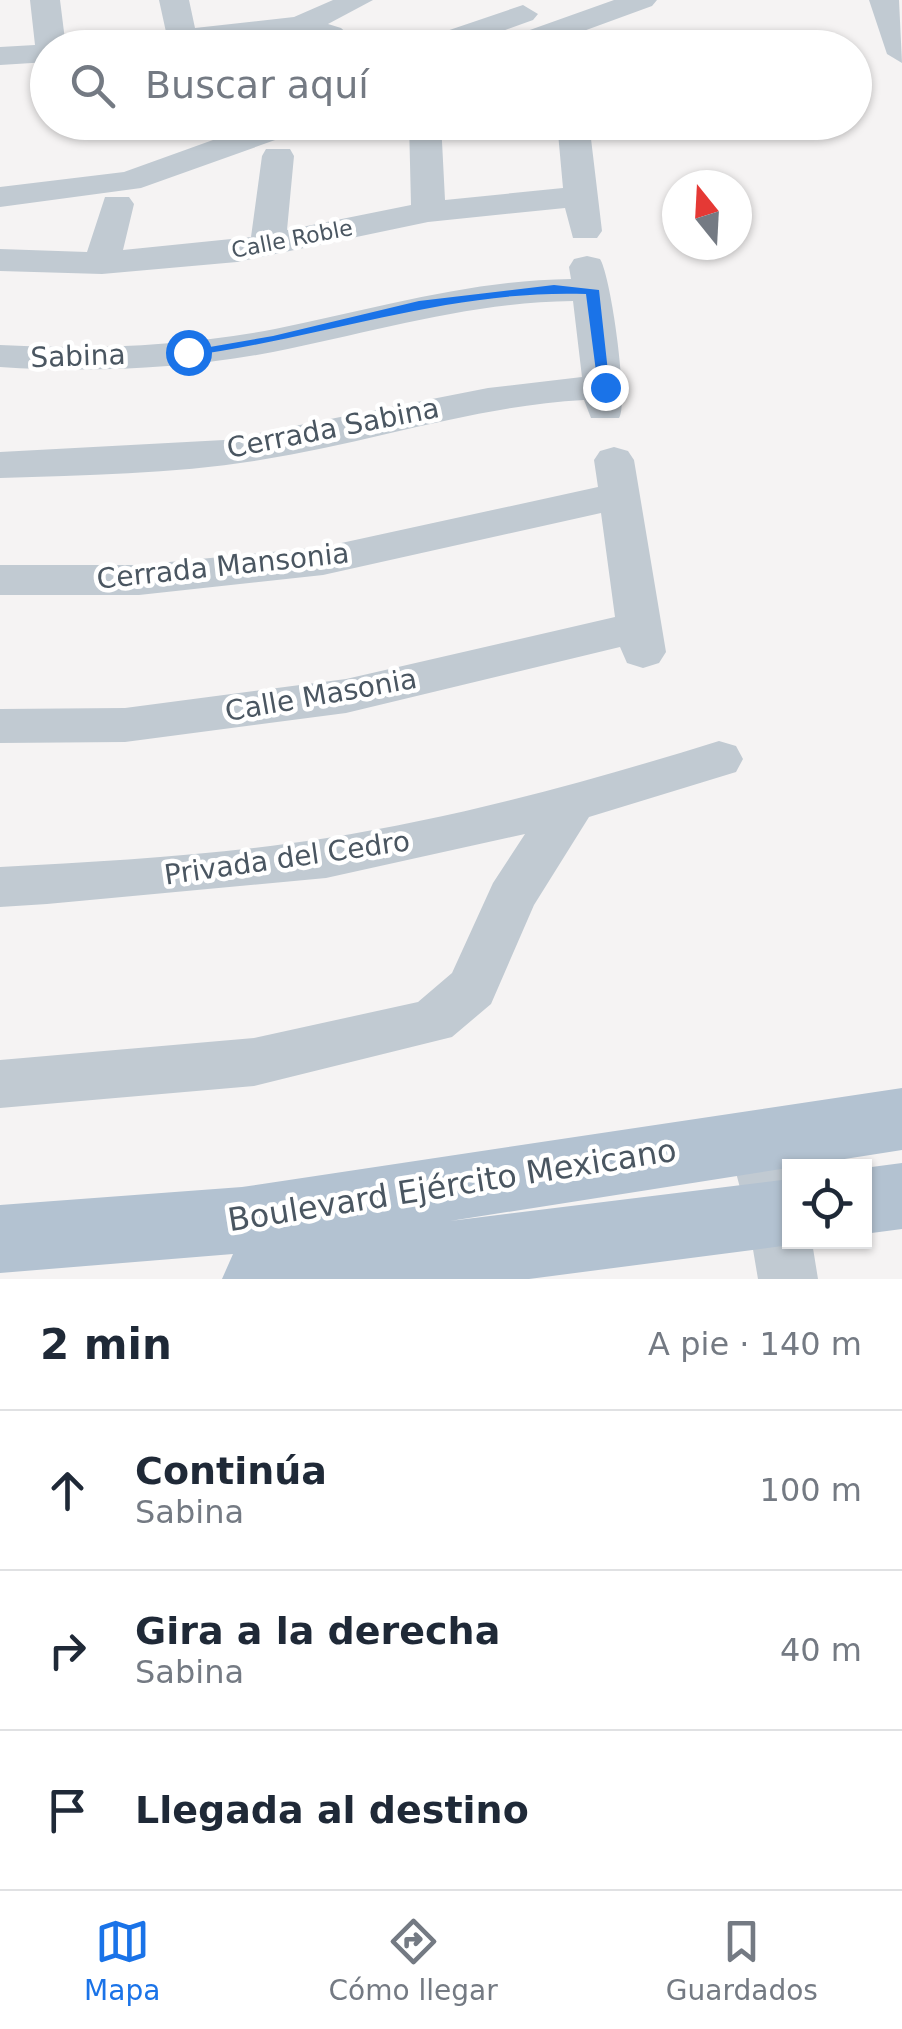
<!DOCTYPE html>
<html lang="es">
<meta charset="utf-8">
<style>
:root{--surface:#fff;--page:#f2f2f3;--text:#1f2937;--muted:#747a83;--line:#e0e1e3;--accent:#1a73e8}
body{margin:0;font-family:"DejaVu Sans",sans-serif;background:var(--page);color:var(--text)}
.controls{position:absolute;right:30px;bottom:30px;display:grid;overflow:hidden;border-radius:0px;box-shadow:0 2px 8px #0004}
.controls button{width:90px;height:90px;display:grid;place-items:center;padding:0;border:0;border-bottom:2px solid var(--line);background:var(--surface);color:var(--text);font:50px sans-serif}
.compass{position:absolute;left:662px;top:170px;width:90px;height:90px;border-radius:50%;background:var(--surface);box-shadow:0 2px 8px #0004;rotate:342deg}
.stop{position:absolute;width:30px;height:30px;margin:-22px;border:8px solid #1a73e8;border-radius:50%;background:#fff}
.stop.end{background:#1a73e8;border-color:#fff;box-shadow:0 2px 10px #0008}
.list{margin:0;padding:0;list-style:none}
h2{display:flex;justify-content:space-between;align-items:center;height:130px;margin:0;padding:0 40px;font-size:42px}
h2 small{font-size:32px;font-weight:400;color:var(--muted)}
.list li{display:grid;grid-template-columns:65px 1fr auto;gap:30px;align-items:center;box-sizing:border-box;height:160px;padding:0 40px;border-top:2px solid var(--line)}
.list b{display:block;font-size:38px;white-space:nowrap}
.list p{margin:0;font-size:32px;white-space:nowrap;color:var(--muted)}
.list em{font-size:32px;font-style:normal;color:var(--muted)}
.icon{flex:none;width:55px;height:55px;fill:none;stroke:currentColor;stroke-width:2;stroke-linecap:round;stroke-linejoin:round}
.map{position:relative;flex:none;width:902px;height:1279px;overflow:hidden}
.search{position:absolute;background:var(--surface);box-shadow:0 2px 8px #0004;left:30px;right:30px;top:30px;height:110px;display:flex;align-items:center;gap:25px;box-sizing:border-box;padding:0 35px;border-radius:55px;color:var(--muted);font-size:38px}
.sheet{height:610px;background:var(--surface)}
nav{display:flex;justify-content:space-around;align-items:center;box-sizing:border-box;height:140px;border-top:2px solid var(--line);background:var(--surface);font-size:28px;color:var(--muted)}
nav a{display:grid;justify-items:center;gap:5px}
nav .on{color:var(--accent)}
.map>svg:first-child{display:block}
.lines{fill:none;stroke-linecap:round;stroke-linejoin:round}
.minor{fill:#c1cad2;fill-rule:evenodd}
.major{fill:#b3c2d1;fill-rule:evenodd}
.route{fill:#1a73e8}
.labels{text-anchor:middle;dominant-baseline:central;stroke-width:9;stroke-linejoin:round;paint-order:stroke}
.far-street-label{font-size:22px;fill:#4a5661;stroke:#fff}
.street-label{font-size:28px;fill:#4a5661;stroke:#fff}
.near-street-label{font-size:32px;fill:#4a5661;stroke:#fff}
</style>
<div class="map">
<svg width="902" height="1279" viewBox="0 0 902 1279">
<rect width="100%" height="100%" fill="#f5f3f3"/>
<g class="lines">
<path class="minor" d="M30,0H60L66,48H48V62L0,65V47L35,45Z
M159,0H189L195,28L294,17L333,0H373L328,24L341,28L364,48H329L299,34L189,48H92L107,39L166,32Z
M614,0H657L652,6L537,48H492L496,42Z
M869,0H899L902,63L887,54Z
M523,5L538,14L533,20L456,48H410L414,42Z
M263,122H311L306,129L141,188L0,207V187L124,172Z
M409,122H441L445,200L563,188L557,122H589L602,231L597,238H573L565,208L428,222L237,262L102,274L0,271V249L87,252L105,197H129L134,204L123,250L251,237L262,156L266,149H290L294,156L287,230L411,205Z
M587,256L600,259C611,276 629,404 619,418H591L584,400C474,406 369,443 260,460C174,474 87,475 0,478V452L224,440L488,388L582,377L573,301C470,302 373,332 273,352C183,369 91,373 0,367V345C92,350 185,346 275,329C373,309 470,280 571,279L569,267L574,259Z
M614,447L628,451L634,460L666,652L659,663L643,668L627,663L620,647L346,713L125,742L0,743V709L125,708L346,679L615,617L601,513L323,575L139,595H0V565H139L323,547L598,487L594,460L600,451Z
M719,741L736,746L743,759L736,772L589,817L534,905L491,1004L452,1037L254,1086L0,1108V1060L254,1038L418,1002L452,973L493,883L525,834L326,878L47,904L0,907V867C109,861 219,855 327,838C460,817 590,781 719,741Z
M756,1114L776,1121C795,1161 790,1196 790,1242H812L818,1279H758L747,1214L727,1139L736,1121Z"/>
<path class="major" d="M902,1088V1150L450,1221L790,1179V1242H799L790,1245L529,1279H222L233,1254L0,1273V1205L242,1187Z
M902,1163V1229L864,1234V1168Z"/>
</g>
<path class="route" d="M554,285L599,290L610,390L598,387L586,294C452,289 321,338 188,356L181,352L273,336L419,301Z"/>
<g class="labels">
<g class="far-street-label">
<text transform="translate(292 239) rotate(-11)">Calle Roble</text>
</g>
<g class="street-label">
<text transform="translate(78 356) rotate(-2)">Sabina</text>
<text transform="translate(333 428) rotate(-11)">Cerrada Sabina</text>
<text transform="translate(223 566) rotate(-6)">Cerrada Mansonia</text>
<text transform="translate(321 695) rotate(-10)">Calle Masonia</text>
<text transform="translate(287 858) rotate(-8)">Privada del Cedro</text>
</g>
<g class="near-street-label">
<text transform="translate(452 1185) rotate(-9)">Boulevard Ejército Mexicano</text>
</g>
</g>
</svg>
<div class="controls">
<button><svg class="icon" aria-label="locate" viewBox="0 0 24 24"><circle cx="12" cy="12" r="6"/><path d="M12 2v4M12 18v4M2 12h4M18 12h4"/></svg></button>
</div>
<svg class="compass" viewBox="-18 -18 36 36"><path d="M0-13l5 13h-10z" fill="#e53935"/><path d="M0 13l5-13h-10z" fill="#747a83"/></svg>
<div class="stop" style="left:188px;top:352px"></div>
<div class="stop end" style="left:605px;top:387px"></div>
<div class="search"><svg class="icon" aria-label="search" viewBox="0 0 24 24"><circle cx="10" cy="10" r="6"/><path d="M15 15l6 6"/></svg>Buscar aquí</div>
</div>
<section class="sheet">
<h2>2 min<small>A pie · 140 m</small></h2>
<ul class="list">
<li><svg class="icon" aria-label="ahead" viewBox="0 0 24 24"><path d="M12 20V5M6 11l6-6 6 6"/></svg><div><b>Continúa</b><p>Sabina</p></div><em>100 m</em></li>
<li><svg class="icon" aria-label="right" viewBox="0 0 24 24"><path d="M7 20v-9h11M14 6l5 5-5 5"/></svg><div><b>Gira a la derecha</b><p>Sabina</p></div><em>40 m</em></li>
<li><svg class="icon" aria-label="arrive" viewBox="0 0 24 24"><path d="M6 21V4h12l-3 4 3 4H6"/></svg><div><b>Llegada al destino</b></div></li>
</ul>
</section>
<nav>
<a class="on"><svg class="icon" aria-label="map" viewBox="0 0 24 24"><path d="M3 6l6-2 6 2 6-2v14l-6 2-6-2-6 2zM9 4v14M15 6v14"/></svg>Mapa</a>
<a><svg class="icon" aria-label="directions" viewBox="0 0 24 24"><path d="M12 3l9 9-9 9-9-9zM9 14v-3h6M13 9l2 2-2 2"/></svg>Cómo llegar</a>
<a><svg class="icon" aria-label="saved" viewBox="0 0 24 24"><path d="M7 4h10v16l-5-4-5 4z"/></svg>Guardados</a>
</nav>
